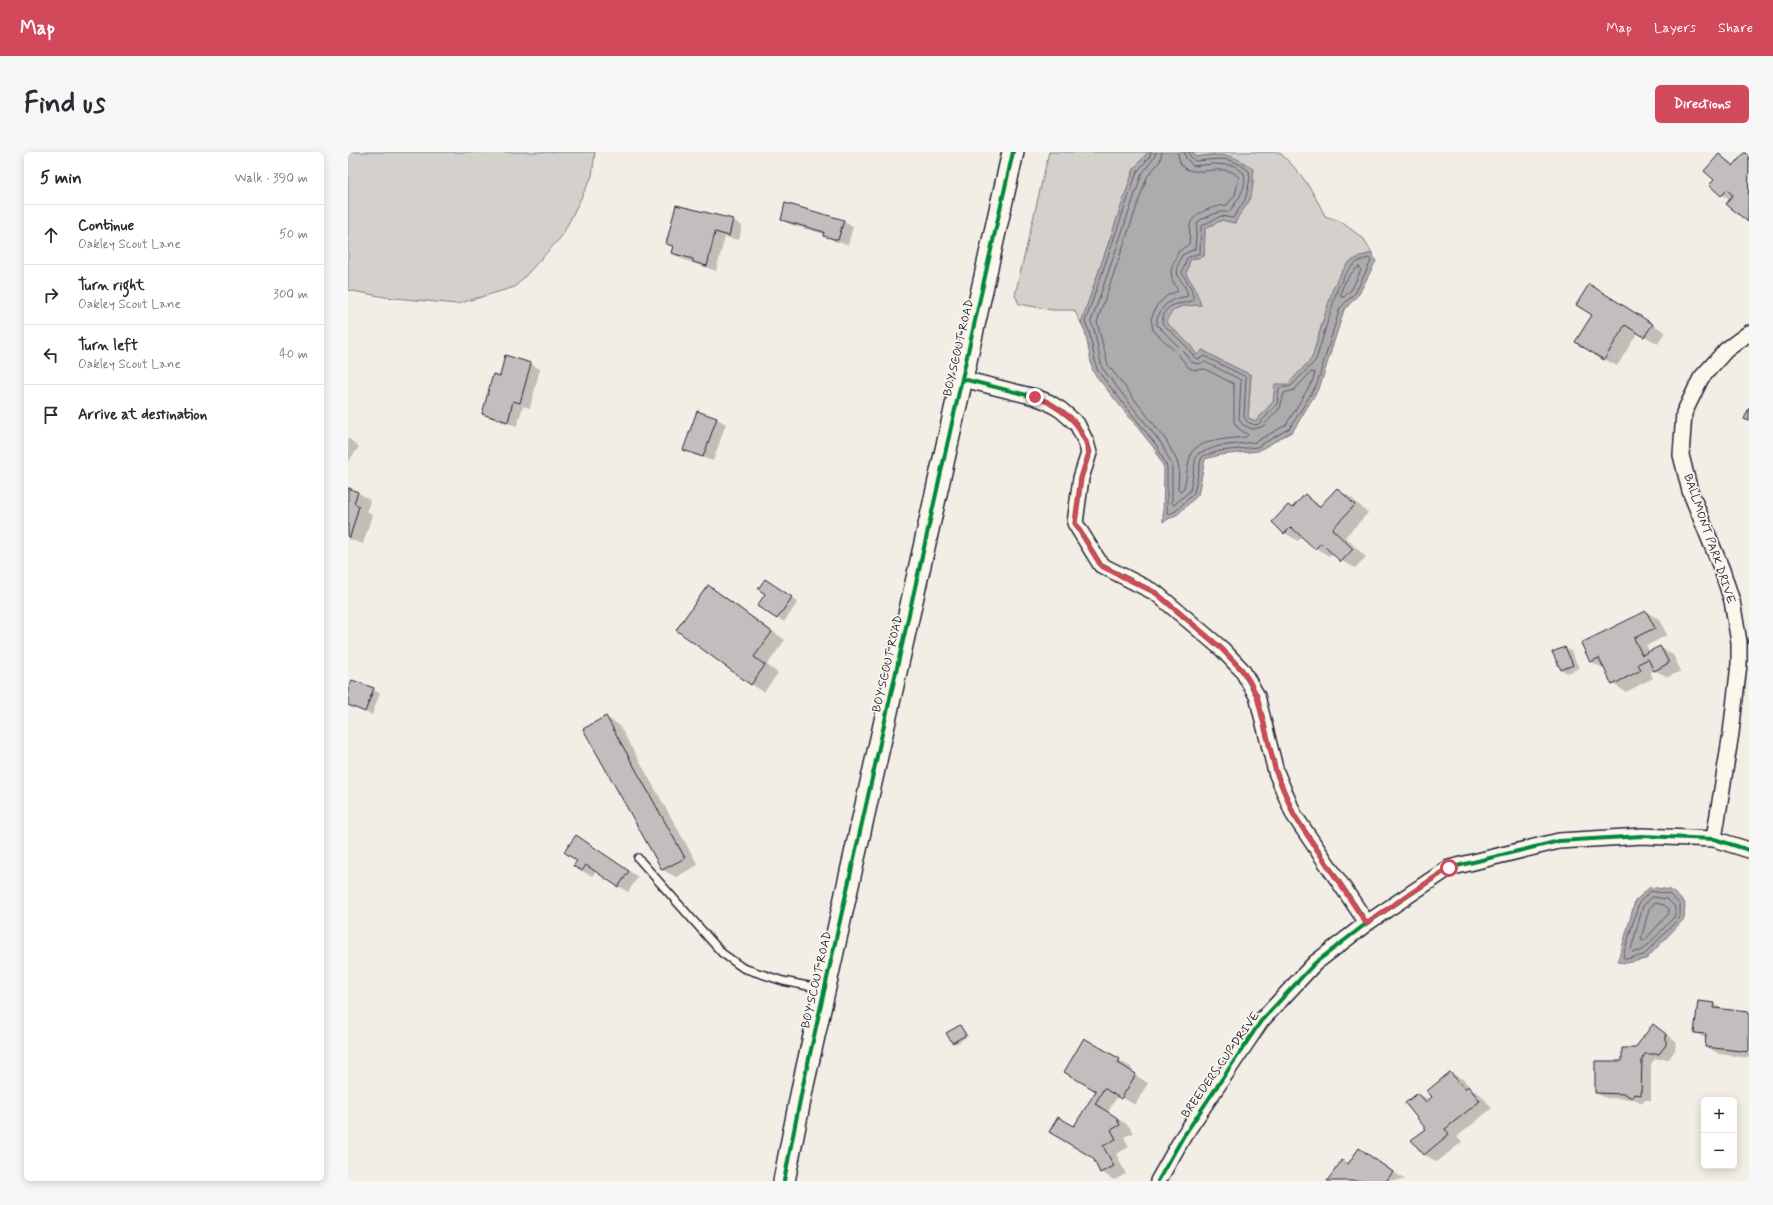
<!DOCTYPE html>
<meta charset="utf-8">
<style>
:root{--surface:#fff;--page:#f7f7f7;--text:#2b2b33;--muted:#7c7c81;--line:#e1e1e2;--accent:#d1495b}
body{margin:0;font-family:Mynerve,sans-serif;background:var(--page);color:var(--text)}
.controls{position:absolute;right:12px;bottom:12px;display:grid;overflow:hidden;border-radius:6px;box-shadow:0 2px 10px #0003}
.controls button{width:36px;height:36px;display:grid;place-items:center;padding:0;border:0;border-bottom:1px solid var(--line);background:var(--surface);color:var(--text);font:20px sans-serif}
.stop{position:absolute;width:12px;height:12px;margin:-9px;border:3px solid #d1495b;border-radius:50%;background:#fff}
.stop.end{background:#d1495b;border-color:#fff;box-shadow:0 1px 4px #0008}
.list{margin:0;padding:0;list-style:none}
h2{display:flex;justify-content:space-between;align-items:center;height:52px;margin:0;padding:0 16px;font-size:17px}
h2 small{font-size:13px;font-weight:400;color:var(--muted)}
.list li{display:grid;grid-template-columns:26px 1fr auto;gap:12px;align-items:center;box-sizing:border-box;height:60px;padding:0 16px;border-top:1px solid var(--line)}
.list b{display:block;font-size:15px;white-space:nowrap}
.list p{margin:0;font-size:13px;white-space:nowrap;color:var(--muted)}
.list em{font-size:13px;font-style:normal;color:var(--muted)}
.icon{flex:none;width:22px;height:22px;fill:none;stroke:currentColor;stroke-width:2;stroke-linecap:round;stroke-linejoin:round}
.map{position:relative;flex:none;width:1401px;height:1029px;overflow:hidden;border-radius:6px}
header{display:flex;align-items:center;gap:24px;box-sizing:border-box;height:56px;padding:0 20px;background:var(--accent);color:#fff}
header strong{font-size:19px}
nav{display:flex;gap:22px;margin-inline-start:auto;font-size:14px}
.intro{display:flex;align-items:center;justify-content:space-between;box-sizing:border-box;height:96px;padding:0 24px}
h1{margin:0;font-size:28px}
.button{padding:10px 18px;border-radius:6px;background:var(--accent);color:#fff;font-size:14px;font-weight:700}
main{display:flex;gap:24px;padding:0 24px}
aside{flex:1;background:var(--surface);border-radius:6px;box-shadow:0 2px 10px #0003}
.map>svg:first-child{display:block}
.green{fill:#d4d1cc;stroke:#7b7a84}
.water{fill:#aeabad;stroke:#76747f}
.shadow{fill:#0003}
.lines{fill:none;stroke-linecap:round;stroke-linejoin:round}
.shore{stroke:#5a5969;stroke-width:1}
.building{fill:#c2bebe;stroke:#22223b}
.lane-casing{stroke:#22223b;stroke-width:10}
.street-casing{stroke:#22223b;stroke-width:18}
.secondary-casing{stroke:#22223b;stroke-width:24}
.lane{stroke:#fbf7ec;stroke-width:7}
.street{stroke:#fbf7ec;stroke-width:15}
.secondary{stroke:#fbf7ec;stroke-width:21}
.cycleway-casing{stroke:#fbf7ec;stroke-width:6}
.cycleway{stroke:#00873e;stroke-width:4}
.route{stroke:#d1495b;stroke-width:5}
.labels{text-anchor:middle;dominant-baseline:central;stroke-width:3.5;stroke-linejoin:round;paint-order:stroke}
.street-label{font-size:12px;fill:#22223b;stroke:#fbf7ec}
</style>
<header>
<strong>Map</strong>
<nav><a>Map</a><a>Layers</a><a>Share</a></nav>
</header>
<div class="intro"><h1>Find us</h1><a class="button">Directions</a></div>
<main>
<aside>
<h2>5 min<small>Walk · 390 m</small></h2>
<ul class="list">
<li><svg class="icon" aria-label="ahead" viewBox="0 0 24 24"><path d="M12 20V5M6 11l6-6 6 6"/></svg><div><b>Continue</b><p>Oakley Scout Lane</p></div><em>50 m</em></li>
<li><svg class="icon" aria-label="right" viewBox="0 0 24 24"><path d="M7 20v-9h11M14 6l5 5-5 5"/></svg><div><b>Turn right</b><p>Oakley Scout Lane</p></div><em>300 m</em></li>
<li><svg class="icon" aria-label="left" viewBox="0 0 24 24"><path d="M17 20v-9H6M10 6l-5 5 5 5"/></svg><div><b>Turn left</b><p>Oakley Scout Lane</p></div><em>40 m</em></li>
<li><svg class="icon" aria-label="arrive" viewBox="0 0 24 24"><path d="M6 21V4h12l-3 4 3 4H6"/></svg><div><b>Arrive at destination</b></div></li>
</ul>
</aside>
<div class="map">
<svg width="1401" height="1029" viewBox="0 0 1401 1029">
<rect width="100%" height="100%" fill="#f2eee5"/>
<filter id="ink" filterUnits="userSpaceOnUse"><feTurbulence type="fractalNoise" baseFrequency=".025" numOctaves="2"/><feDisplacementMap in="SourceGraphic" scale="8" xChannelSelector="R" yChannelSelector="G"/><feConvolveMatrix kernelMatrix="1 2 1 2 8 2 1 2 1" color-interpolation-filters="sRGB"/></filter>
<g filter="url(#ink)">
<path class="green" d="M0,0H247L244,24L214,84L167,135L109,152L37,145L0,138Z
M701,0H800L786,17L733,171L726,158H704L671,152L667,143Z
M844,0H931C953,20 964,37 977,64L992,69L1016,87L1024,101L1013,104L1000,111L990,126L975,168L964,206L908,269L900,266L903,223L870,207L855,198L849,204L842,193L817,170C826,152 835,154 853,153L838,122L842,108L856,104L857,76L874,68L887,71L890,64L900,50L866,2L848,6Z"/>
<path class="water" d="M800,0H844L848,5C874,1 884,1 905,17C906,27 905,39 901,49C897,57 890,62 887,71L874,68L857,76L856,104L842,108L838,122L846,134L853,153C835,154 826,152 818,170L842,193L849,203L854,198L870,207L903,223L900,266L908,269L925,250L927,232H940L964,206L985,136L990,126L1000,111L1013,104L1024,101L1028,109L1011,142L996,158L972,234L945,279L910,299L872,303L857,307L850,343L830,362L815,370L816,316L806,296L745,220L737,179L733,171L786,17Z
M1302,735L1323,738L1337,751L1336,767L1298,807L1279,811L1269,810L1274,796L1287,749Z"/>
<path class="shadow" d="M1397,2L1401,4V70L1380,52L1383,48L1374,43L1368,28L1371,3L1387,13Z
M385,68L394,74L391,88L377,85L368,119L334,107L324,101L326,95L319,91Z
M434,68L495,69L505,75L500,93L486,89L476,82L444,73Z
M1254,141L1317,180L1310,192L1290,180L1269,214L1256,207Z
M183,212L192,217L182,256L175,254L169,274L145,267L135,262L152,225Z
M368,266L378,272L365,309L346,303L336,297Z
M0,286L11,295L0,310Z
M0,334L22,348L19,359L24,363L15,392L0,387Z
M989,337L1002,345L1020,361L997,385L1018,405L1007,416L994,409L984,400L981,404L968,396L955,384L950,389L937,381L945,356L957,343L973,354Z
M418,428L450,450L436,470L410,453L418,442Z
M360,434L373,442L437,488L419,513L430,521L416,540L403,532Z
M1298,460L1311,467L1319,483L1298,494L1302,500L1312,495L1325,503L1333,519L1320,525L1306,518L1302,520L1305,526L1278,540L1265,532L1257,517L1243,510L1234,491Z
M1217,496L1223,499L1231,516L1220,521L1214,518Z
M5,529L32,541L24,563L0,553V541Z
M258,565L271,573L350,713L328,725L315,718L237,577Z
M237,690L290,725L280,740L248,719L244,724L234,719L230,709Z
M1366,852L1377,858L1401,861V906L1371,902L1358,894V887L1347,880Z
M612,874L620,884L608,892L605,890Z
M1305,874L1328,889L1327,898L1321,907H1307L1303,912V948H1296L1294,951L1286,947L1258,946L1248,941L1288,897Z
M736,887L784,916L782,920L800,931L787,953L770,943L760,960L781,974L785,981L776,985L781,995L768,1002L778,1022L766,1028L753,1020L727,976L749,938Z
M1103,921L1116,928L1123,937L1133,943L1144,956L1109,985L1114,990L1089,1010L1076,1002L1079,977L1070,942L1082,948Z
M1012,997L1025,1005L1057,1028L980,1029L1000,1013Z"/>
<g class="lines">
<path class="shore" d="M803,0L802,4L789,20L737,170L741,179L749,218L809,294L819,315V361L821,362L828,359L846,341L853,307L855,304L872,299L909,295L942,276L969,232L992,156L1008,140L1023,109L1021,106C1003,109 996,123 989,138L968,208L943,234L931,236L929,252L911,272L907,273L899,270L896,265L898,225L856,204L851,207L847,206L839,195L814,171C817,146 833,155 846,148L843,136L834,121L839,106L852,101L853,74L873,64L885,66L897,48L902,27L901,19C880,2 871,8 847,9L842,4L841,0
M808,0L806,6L794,22L743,170L746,177L754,216L813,291L824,313V351L826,353L842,339L848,305L851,301L871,294L907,290L938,273L964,230L967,221L963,220L946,238L936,241L932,256L914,275L904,277L895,273L891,267L893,228L857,210L850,212L843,210L835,199L809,173V166L816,154L826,147L840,144C836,124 822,129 834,103L847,97L849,72L852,68L871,60H881C889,49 900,35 896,21L887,14L882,13L866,12L845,14L838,6L836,0
M814,0L812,9L799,25L749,170L760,213L818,288L829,309L831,316L830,337L832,339L836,336C839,325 839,312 843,302C849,287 884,287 898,285L900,283L890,276L886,270V232L857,217L848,218L841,216L830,202L805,178L803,167L809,153L820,143L830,139L824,127L823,118L830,100L841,92C842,86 841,79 842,73C845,60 867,54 879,53L887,43L891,26C877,4 831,38 830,0
M1011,115L1013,118L1004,137L996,145H993C991,136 1003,119 1011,115Z
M1303,739L1321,742L1332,752V765L1296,803L1277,807L1275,804L1291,751Z
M1305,745L1319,747L1327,755V764L1301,792L1293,799L1285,800L1283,798L1295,754Z
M1307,751L1316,753L1321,757V761L1297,788L1294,789L1293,787L1301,757Z"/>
</g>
<path class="building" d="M1397,0L1401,4L1400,70L1378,52L1385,43L1379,38L1373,44L1361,33L1366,28L1356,19L1371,2L1385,14Z
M437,51L496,68L490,88L475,84L476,80L433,68Z
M328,53L385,67L381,84L367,80L359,114L345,110V107L323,101L325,94L318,92Z
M1241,132L1305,172L1296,185L1277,173L1256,208L1227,190L1244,163L1228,153Z
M157,203L183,211L172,251L165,249L160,270L134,262L145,222L152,224Z
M1401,256V269L1396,267Z
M349,259L369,266L355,305L335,298Z
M0,336L10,340L6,351L11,354L2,385H0Z
M989,336L1007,353L984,377L1005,397L993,410L973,391L967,397L943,375L936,382L924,370L940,353L944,356L957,342L971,355Z
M417,427L444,445L429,467L409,454L417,442L410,437Z
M360,433L424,480L406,505L417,513L403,533L328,478Z
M1298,459L1307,476L1286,486L1294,503L1312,494L1321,511L1306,519L1300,507L1290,512L1293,518L1264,533L1251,506L1242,510L1233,491Z
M1217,495L1225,513L1213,518L1204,500Z
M4,528L26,536L17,560L0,553V538Z
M258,564L337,706L314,718L235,577Z
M228,683L281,719L270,735L238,713L234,719L225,714L229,709L216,700Z
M1350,849L1367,851L1366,856L1401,860V900L1357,895L1358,882L1346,881Z
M1305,872L1318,882V893L1311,902H1297L1294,907L1293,943L1286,942L1284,946L1277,942L1247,941V909H1274V896H1287Z
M612,873L618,883L604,891L598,881Z
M736,886L772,907L770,911L788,922L773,947L756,936L747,952L768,965L772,973L763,978L768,987L755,994L766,1014L752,1021L745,1006L701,980L710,965L726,974L748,939L716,920Z
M1102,920L1117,937L1120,934L1132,949L1097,977L1101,982L1076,1003L1063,988L1078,977L1057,951L1070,941L1078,950L1084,945L1079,939Z
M1011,996L1045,1020L1038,1029H979L994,1008L1000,1012Z"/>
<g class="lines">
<g class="lane-casing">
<path id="lane" d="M290,706L374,801L395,816L435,829L475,837"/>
</g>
<g class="street-casing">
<path id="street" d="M615,227L687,245L700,250L713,258L729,272L738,290L741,301L733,326L727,371L753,413L808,441L874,497L894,518L909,544L928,620L946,663L1019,771
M1366,687L1383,581L1391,512V490L1384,449L1374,418L1342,339L1333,303L1336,261L1353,226L1378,198L1401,181
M810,1029L835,985L913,869L967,811L1019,771L1101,716L1211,689L1294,684L1366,687L1401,698"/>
</g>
<g class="secondary-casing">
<path id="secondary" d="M436,1029L455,933L665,0"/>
</g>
<use href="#lane" class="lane"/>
<use href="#street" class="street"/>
<use href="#secondary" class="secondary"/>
<g class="cycleway-casing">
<path id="cycleway" d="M615,227L687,245L700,250L713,258L729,272L738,290L741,301L733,326L727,371L753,413L808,441L874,497L894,518L909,544L928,620L946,663L1019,771
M436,1029L455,933L665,0
M810,1029L835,985L913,869L967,811L1019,771L1101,716L1211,689L1294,684L1366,687L1401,698"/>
</g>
<use href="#cycleway" class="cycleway"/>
</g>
</g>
<g class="lines" filter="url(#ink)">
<path class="route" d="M687,245L700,250L722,265L728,272L738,290L741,301L733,326L727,371L753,414L808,441L874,497L894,518L902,530L909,544L928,620L946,663L1018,771L1101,716"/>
</g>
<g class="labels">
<g class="street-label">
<text transform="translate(611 196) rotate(-77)">BOY SCOUT ROAD</text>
<text transform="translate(1361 387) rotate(71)">BALLMONT PARK DRIVE</text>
<text transform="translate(540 512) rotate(-77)">BOY SCOUT ROAD</text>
<text transform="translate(469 828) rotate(-77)">BOY SCOUT ROAD</text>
<text transform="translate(873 913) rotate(-55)">BREEDERS CUP DRIVE</text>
</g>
</g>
</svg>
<div class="controls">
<button>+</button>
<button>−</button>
</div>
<div class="stop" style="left:1101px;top:716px"></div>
<div class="stop end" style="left:687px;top:245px"></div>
</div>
</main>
